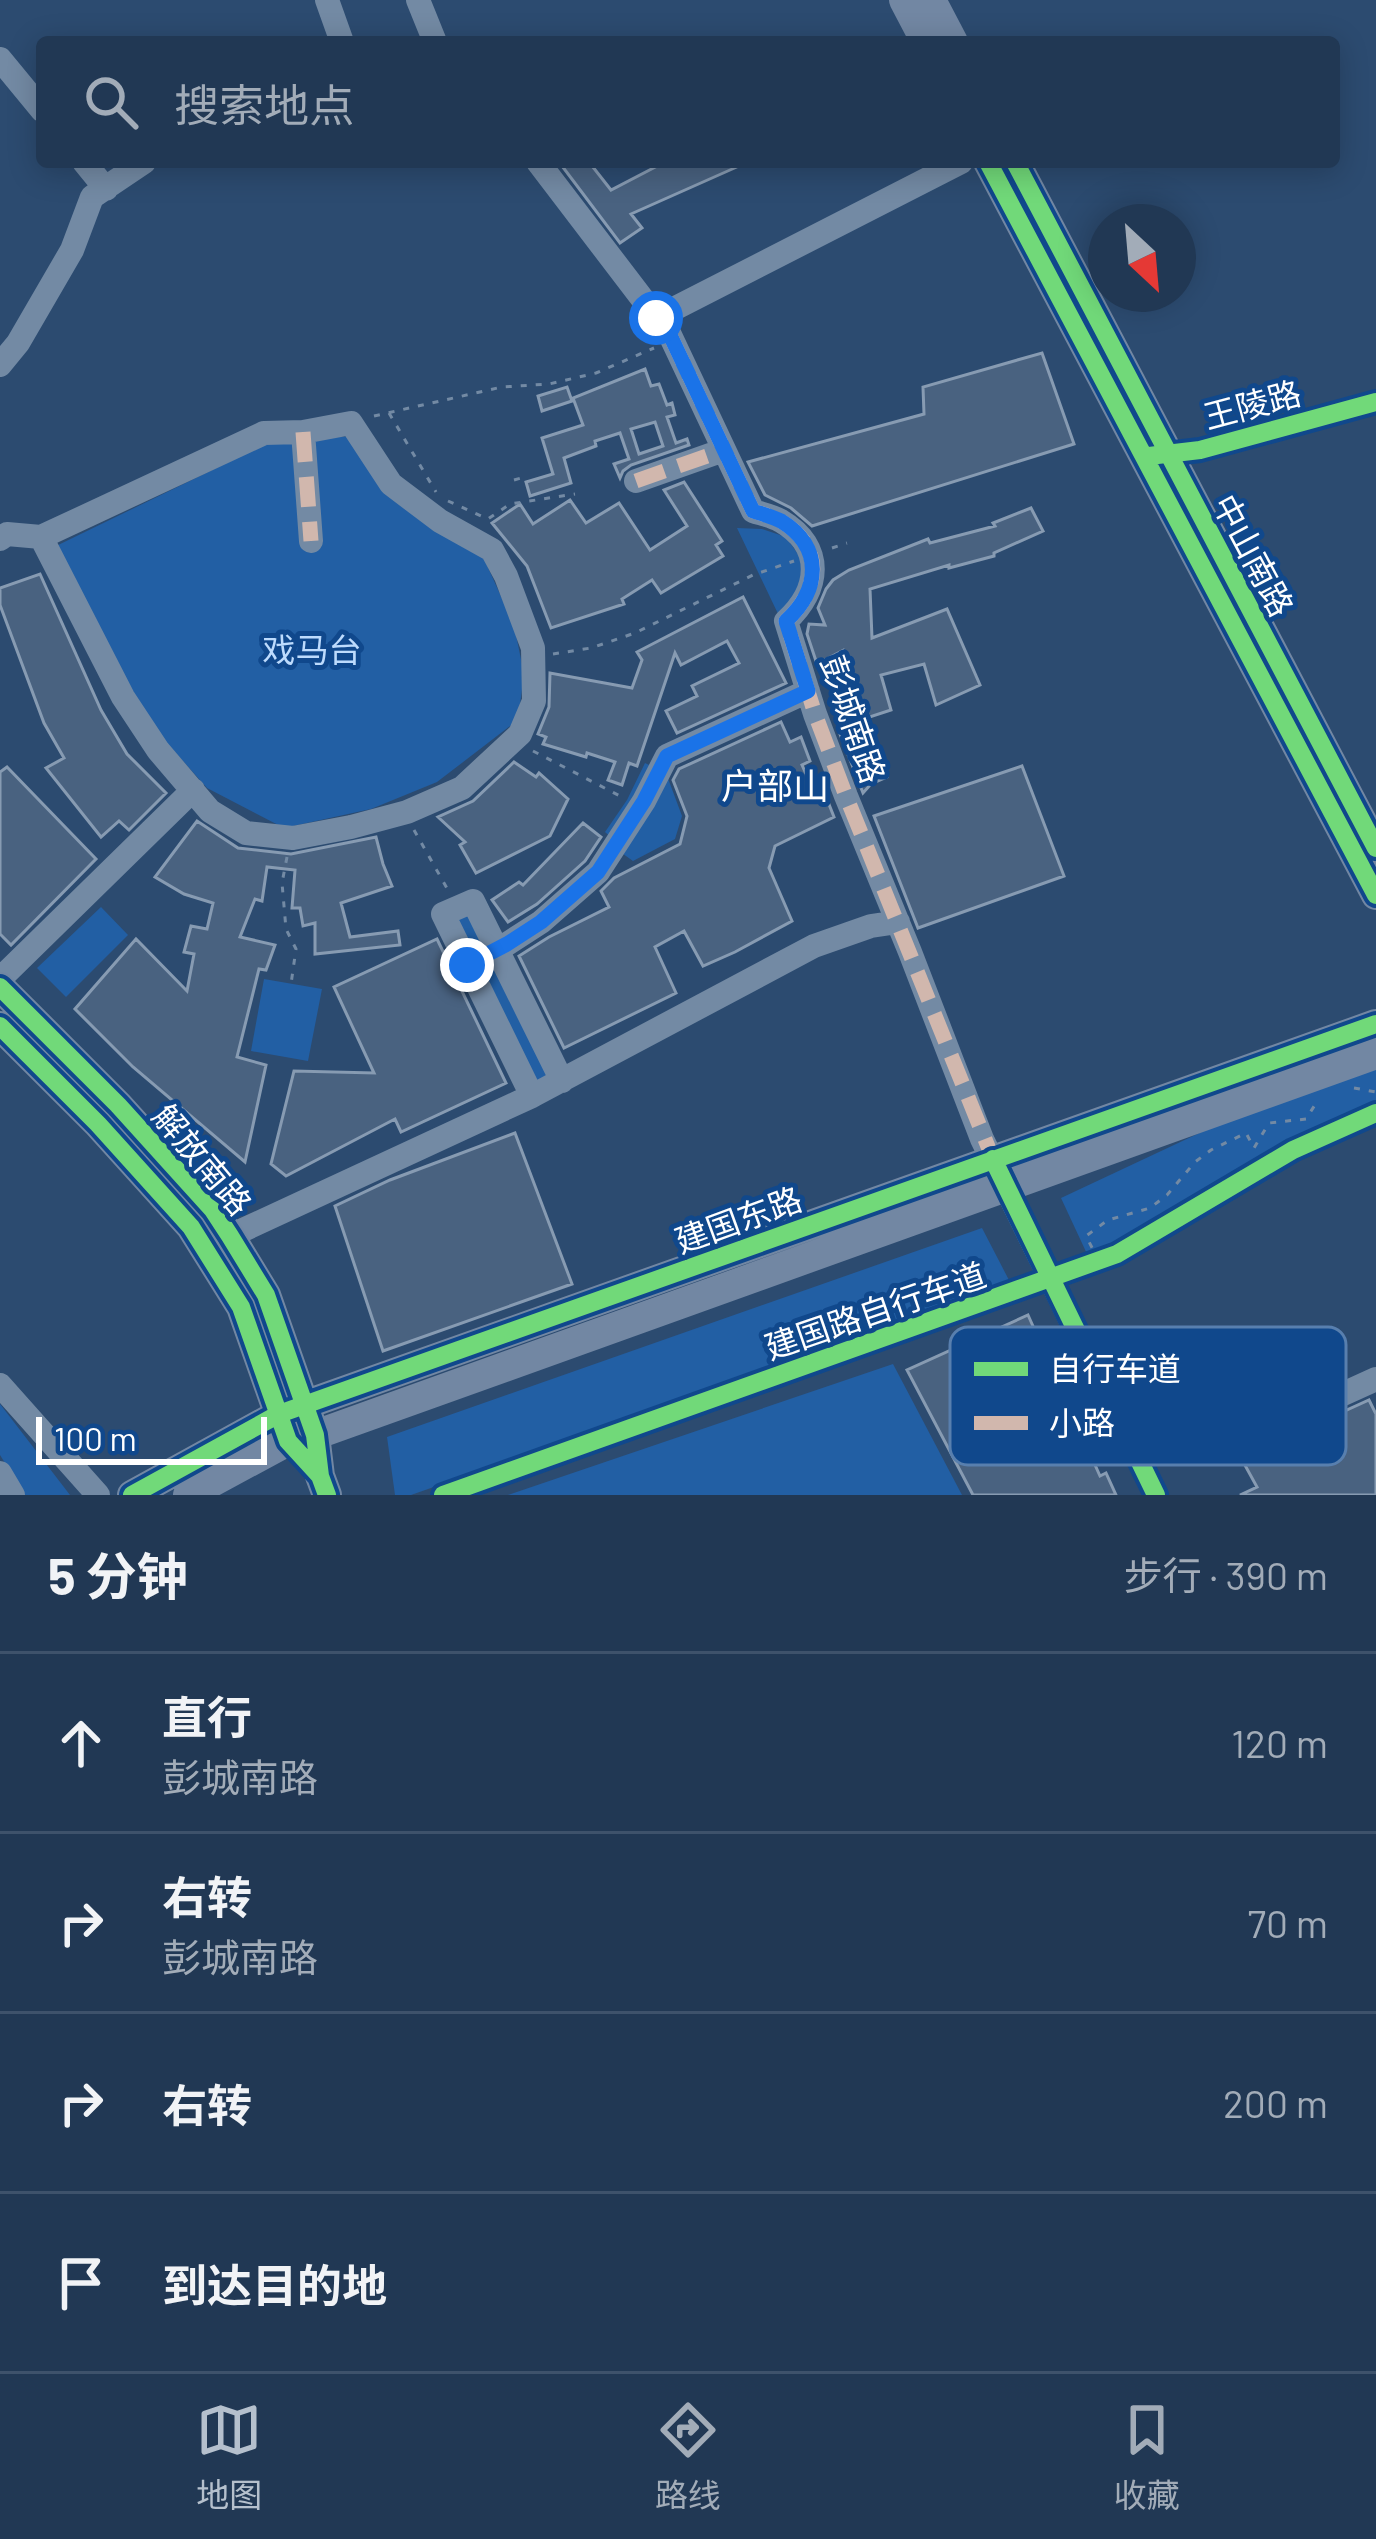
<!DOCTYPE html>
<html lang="zh">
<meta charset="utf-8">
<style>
:root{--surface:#213854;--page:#2d435e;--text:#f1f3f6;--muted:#a2acb8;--line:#3e526b;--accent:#b5c0cd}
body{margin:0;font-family:Barlow,"Noto Sans SC",sans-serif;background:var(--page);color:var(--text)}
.compass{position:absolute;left:1088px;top:204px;width:108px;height:108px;border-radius:50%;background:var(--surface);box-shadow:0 6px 30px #0003;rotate:154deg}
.scale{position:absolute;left:36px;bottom:30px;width:231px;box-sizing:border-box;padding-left:12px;border:6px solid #fff;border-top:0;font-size:33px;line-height:42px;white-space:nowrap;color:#fff;-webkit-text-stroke:9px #10488c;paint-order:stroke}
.stop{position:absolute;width:36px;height:36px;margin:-27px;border:9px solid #1a73e8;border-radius:50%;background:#fff}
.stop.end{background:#1a73e8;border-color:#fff;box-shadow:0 3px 12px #0008}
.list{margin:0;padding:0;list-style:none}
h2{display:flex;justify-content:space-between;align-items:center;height:156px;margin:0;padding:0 48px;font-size:51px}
h2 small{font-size:39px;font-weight:400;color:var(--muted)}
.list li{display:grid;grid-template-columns:78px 1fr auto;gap:36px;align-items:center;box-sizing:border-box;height:180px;padding:0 48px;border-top:3px solid var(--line)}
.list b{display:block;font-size:45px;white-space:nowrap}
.list p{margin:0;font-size:39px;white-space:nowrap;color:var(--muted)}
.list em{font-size:39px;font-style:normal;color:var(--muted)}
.icon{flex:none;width:66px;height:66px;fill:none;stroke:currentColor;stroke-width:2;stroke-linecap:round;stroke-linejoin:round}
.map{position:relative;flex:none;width:1376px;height:1495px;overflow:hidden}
.search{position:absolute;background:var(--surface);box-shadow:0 6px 30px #0003;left:36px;right:36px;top:36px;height:132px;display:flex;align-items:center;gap:30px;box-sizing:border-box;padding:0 42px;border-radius:12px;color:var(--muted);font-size:45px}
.sheet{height:876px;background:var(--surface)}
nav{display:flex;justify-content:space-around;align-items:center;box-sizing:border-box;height:168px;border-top:3px solid var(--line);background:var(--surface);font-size:33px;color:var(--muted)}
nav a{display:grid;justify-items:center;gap:6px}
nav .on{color:var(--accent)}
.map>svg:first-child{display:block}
.green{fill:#225fa4}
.building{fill:#496280;stroke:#879bb2;stroke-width:3;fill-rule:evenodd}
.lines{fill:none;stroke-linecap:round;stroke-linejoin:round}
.path{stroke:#738aa4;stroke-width:3;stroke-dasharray:6 9;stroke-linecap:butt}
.minor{stroke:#738aa4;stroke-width:24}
.major{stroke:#7287a3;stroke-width:30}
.quiet{stroke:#d1b7ad;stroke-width:15;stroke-dasharray:30 15;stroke-linecap:butt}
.cycleway-casing{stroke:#10488c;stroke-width:26}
.cycleway{stroke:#71d979;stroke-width:18}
.route{stroke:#1a73e8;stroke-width:15}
.labels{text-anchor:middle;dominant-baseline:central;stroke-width:10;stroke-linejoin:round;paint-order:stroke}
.street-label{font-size:33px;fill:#fff;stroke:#10488c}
.park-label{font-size:33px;fill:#bddbfd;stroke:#10488c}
.neighbourhood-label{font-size:36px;fill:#fff;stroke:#10488c}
.key{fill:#10488c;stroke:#587fae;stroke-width:3}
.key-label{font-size:33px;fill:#fff}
</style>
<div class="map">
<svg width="1376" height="1495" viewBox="0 0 1376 1495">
<rect width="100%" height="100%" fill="#2c4b70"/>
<path class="green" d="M355,436L481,552L514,625L524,674L518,720L437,782L371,809L284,828L207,788L149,723L52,548L272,441Z
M737,528L762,529L786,537L802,560L803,589L780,618Z
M645,763L666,773L682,816L675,839L633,861L612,846L614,840L605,832L627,800Z
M473,901L559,1076L529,1090L443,914Z
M101,907L128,935L66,997L37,968Z
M264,979L322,989L308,1061L251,1051Z
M1376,1063V1105L1325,1123L1108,1248L1088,1256L1061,1198L1208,1129Z
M982,1228L1011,1284L411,1495H395L387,1437Z
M893,1364L962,1495H508Z
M0,1404L70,1495H25L0,1455Z"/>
<path class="building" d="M559,162H589L611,190L665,162H748L631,214L642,228L620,243Z
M1042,353L1074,444L812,526L791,508L765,495L748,462L924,414L923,387Z
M645,369L651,386L659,384L667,405L672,403L675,415L667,417L676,443L687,439L689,445L631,465L623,471L620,478L614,464L629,459L620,433L595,441L596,446L564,458L571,483L530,496L526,482L553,474L542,438L583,425L573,398ZM655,422L663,446L639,454L631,429Z
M567,387L572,401L542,411L538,396Z
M684,482L722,541L716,545L723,556L661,593L652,580L622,599L624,604L551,628L527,566L492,523L520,504L533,524L570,500L586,523L619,503L650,550L687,526L664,490Z
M1031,508L1043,531L994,553V556L949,568V565L870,589L872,638L947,609L980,685L936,705L924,664L881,675L891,710L857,721L887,777L871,784L863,793L840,734L848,730L833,680L842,651L817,664L807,634L809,624L825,625L818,608L826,589L833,580L849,570L928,539L930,543L995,526L993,523Z
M40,574L101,710L127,754L166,793L129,830L119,821L101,837L46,768L64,758L44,723L0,605V588Z
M743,597L786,683L677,733L666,711L697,696L692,686L739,663L727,641L681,665L675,653L637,766L629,763L622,785L608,780L615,762L587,753L586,757L543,744L546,737L538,734L549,707L550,673L632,688L642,660L637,652Z
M781,722L790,742L801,737L810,761L802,765L811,785L821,784L834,817L775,846L769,868L792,921L735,952L703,966L684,931L655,947L676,993L564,1048L519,956L549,937L609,907L601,891L614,878L680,844L687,816L673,780L679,769Z
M514,762L536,777L539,773L568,799L550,836L476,873L460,845L465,842L438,817L473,801Z
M1022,766L1064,876L918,928L874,816Z
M7,767L96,859L11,945L0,934V772Z
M197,821L238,848L291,854L376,837L383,864L392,886L341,903L350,937L398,931L400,945L315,954V923L303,926L300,908H292L295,870L267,867L262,901L255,899L240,937L275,945L266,970L259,969L237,1057L266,1065L245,1162L133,1067L75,1009L136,939L187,991L194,954L184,952L191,926L207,929L213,903L184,894L155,877Z
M583,823L601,837L585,861L537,904L508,922L492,900L519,882L523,885Z
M437,939L506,1083L401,1132L395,1119L286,1176L271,1164L294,1071L374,1073L334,987Z
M515,1133L572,1284L383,1351L335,1206L390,1180Z
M1028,1315L1100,1476L1106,1473L1116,1495H973L907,1370Z
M1369,1400L1376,1414V1495H1240L1257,1487L1241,1458Z"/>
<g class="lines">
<path class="path" d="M389,413L436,492
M374,416L502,387L549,384L596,373L654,348
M514,480L525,477
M448,501L488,519L510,504L575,494
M832,548L847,543
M553,654L591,648L635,633L753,575L794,561
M533,751L620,796
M414,830L448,890
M287,857L282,883L286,929L296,949L291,984
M1354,1088L1376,1092
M1099,1261L1086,1236L1108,1220L1150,1208L1167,1195L1195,1162L1211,1150L1246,1133L1254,1148L1269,1123L1306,1119L1318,1100"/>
<path class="minor" d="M327,0L342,42
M418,0L435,42
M0,59L42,110
M84,162L106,189
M538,162L670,335L753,511C762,514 773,516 781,521C825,547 820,590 786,621L815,714L846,796L910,952L982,1139L1156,1495
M656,318L961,162
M0,365L18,343L72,250L92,197L144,162
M303,432L311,541
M1151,455L1200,450L1376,402
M636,481L724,450
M0,539L7,534L41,537L264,433L303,432L351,423L391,484L440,521L492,550L506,576L533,648L534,701L520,734L462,788L407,812L351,827L293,838L246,833L210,811L158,750L123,697L41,537
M467,965L507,944L541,922L598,872L644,801L667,756L808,691
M0,979L193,790
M532,1096L443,914L473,901L562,1081
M230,1236L532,1096L814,946L871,926L898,922
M0,1385L98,1495
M1235,1443L1376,1379
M0,1473L13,1495"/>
<path class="major" d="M904,0L926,42
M931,0L953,42
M988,162L1376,895
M1015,162L1376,848
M0,987L118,1105L213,1210L230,1236L266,1295L315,1435L320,1476L327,1495
M0,1026L98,1124L191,1227L241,1307L284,1429
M132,1495L279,1414L1376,1024
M188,1495L288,1441L315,1435L1376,1054"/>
<path class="quiet" d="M670,335L753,511C762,514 773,516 781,521C825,547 820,590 786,621L815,714L846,796L993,1159
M303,432L311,541
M636,481L724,450"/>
<g class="cycleway-casing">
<path id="cycleway" d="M988,162L1376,895
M1015,162L1376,848
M1149,456L1200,450L1376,402
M0,987L118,1105L213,1210L230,1236L266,1295L315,1435L320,1476L327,1495
M0,1026L98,1124L191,1227L241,1307L288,1441L320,1476
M993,1159L1156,1495
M132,1495L279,1414L1376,1024
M443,1495L1117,1254L1293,1150L1376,1113"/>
</g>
<use href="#cycleway" class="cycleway"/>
</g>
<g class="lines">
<path class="route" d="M467,965L507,944L541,922L598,872L644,801L667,756L808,691L786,621C820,590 824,547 781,521C773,517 762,514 753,511L670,335L656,318"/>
</g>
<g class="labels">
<g class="street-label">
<text transform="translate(1252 404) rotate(-15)">王陵路</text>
<text transform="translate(1254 555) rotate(62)">中山南路</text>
<text transform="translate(854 719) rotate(71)">彭城南路</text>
<text transform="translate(203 1159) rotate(50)">解放南路</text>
<text transform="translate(738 1219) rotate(-20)">建国东路</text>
<text transform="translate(875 1310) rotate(-19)">建国路自行车道</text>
</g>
<g class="park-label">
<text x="312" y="649">戏马台</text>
</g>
<g class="neighbourhood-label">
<text x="775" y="784">户部山</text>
</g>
</g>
<rect x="950" y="1327" width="396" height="138" rx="18" class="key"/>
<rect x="974" y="1362" width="54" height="14" fill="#71d979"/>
<rect x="974" y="1416" width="54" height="14" fill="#d1b7ad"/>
<g class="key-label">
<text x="1049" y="1381">自行车道</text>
<text x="1049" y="1435">小路</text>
</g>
</svg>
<svg class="compass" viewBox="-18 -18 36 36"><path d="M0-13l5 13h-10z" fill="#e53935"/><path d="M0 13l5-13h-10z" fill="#a2acb8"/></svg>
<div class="scale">100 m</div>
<div class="stop" style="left:656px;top:318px"></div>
<div class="stop end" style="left:467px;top:965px"></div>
<div class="search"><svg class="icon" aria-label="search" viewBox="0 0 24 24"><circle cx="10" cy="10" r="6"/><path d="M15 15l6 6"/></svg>搜索地点</div>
</div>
<section class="sheet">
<h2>5 分钟<small>步行 · 390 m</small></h2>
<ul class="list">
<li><svg class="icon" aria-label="ahead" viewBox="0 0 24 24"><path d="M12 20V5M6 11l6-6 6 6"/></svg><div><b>直行</b><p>彭城南路</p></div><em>120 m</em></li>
<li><svg class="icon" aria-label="right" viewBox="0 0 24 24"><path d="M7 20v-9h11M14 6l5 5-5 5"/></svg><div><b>右转</b><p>彭城南路</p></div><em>70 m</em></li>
<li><svg class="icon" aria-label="right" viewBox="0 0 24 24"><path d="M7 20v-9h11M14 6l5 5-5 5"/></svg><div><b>右转</b></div><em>200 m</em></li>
<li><svg class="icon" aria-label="arrive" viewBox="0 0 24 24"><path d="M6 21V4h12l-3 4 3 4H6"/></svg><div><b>到达目的地</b></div></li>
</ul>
</section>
<nav>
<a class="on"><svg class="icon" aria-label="map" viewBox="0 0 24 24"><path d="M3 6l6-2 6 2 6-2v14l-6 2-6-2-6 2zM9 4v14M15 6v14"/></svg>地图</a>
<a><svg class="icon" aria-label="directions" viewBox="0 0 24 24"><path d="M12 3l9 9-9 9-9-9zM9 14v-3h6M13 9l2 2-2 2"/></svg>路线</a>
<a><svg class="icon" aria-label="saved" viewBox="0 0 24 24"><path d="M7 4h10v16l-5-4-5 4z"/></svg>收藏</a>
</nav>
